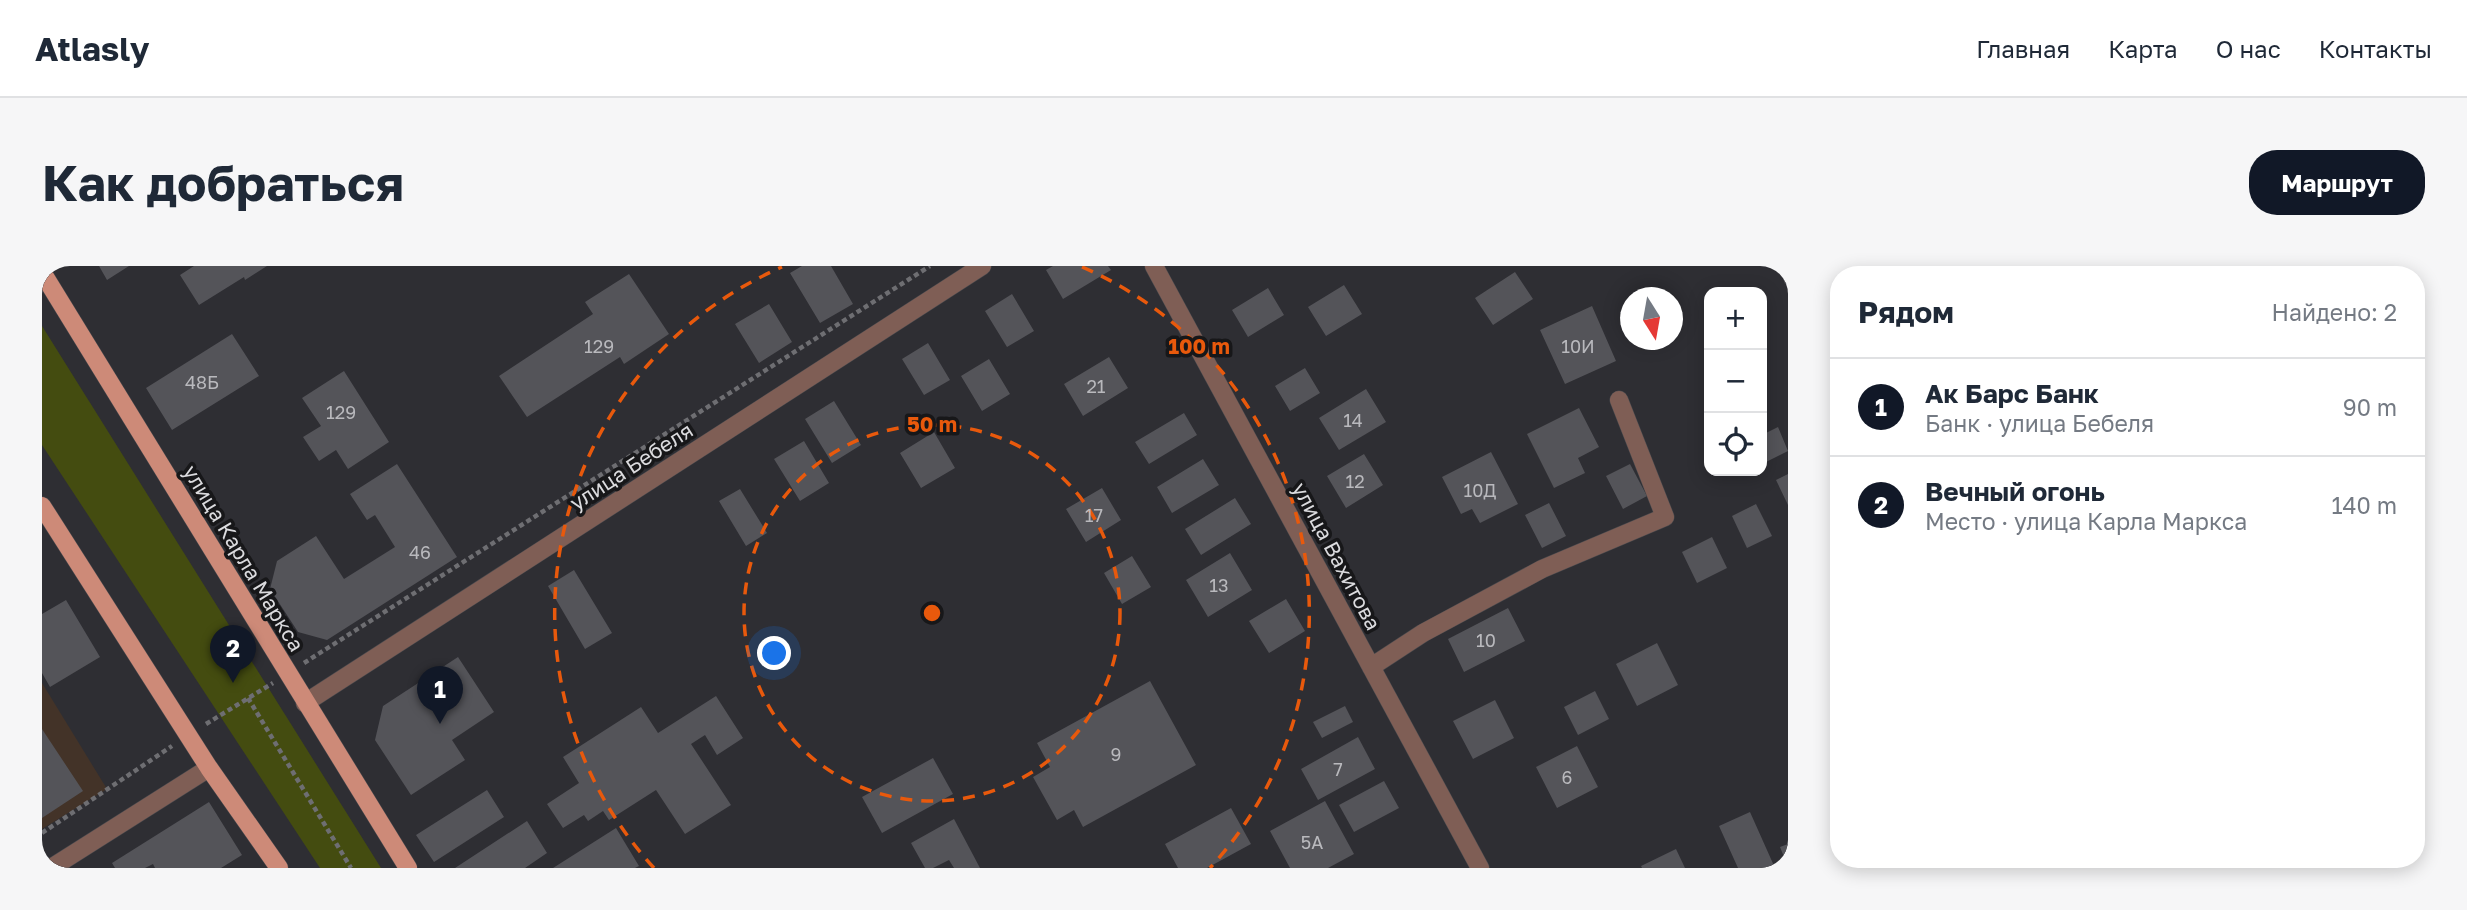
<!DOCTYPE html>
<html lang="ru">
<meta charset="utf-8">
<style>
:root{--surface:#fff;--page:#f6f6f7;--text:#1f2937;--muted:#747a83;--line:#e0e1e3;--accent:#111827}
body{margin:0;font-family:"Golos Text",sans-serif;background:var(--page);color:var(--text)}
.controls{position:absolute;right:21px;top:21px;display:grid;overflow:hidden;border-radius:14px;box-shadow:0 4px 18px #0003}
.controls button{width:63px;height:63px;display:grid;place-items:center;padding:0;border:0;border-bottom:2px solid var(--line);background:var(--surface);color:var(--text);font:35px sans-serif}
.compass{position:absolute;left:1578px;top:21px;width:63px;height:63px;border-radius:50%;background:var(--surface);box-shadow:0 4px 18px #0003;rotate:169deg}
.you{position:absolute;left:733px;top:388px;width:24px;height:24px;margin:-18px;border:5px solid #fff;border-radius:50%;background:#1a73e8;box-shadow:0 0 0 10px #1a73e833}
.badge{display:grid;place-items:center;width:46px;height:46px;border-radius:50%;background:var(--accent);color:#fff;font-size:23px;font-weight:700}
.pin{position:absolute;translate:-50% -58px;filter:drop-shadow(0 2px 4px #0008)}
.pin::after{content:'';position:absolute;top:37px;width:24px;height:21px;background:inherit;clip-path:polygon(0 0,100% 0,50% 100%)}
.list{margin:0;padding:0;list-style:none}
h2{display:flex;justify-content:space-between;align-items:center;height:91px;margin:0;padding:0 28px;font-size:30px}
h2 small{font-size:23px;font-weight:400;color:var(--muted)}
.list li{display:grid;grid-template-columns:46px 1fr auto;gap:21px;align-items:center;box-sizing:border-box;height:98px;padding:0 28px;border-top:2px solid var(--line)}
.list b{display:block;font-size:26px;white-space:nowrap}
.list p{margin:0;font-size:23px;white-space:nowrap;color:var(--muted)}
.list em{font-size:23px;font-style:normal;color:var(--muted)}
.icon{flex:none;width:38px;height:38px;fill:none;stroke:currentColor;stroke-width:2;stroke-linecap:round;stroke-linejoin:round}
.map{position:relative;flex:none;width:1746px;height:602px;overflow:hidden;border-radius:28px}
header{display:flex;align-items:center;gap:42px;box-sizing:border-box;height:98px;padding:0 35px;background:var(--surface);border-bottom:2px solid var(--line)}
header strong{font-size:33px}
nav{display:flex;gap:38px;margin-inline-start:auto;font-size:24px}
.intro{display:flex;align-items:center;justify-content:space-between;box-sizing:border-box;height:168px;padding:0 42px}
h1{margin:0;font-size:49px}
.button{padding:18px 32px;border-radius:28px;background:var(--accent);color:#fff;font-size:24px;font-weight:700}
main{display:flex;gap:42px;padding:0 42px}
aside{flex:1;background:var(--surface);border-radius:28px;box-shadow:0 4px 18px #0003}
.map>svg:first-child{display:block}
.education{fill:#433328}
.green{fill:#444c10}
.building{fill:#545459}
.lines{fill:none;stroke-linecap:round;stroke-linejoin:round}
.minor-casing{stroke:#4a4a4e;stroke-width:19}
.major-casing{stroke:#4a4a4e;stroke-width:19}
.path{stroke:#6e6e72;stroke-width:4.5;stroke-dasharray:5 3.5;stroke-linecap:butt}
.minor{stroke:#7f5e55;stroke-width:18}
.major{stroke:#cd8a78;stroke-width:18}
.ring{fill:none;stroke:#e8590c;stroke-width:3.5;stroke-dasharray:12 9}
.labels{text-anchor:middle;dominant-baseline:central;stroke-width:7;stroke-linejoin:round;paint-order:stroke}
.number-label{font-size:18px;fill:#b9b9bd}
.street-label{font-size:21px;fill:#dbdbde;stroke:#171719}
.centre{fill:#e8590c;stroke:#171719;stroke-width:3.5}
.ring-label{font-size:21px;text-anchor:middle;font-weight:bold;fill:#e8590c;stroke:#171719;stroke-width:7;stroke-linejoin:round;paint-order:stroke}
</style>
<header>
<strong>Atlasly</strong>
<nav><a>Главная</a><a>Карта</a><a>О нас</a><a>Контакты</a></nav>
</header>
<div class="intro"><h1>Как добраться</h1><a class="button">Маршрут</a></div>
<main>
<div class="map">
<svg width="1746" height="602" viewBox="0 0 1746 602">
<rect width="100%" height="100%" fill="#2e2e33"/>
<path class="education" d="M0,417L65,523L0,563Z"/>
<path class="green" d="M0,61V60L339,602H278L0,179Z"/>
<path class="building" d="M57,0H87L65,14Z
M152,0H225L203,14L202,11L157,39L138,9Z
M760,0H789L811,38L778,57L748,7Z
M1011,0H1066L1069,4L1021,33L1004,4Z
M1737,0H1746V17L1743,18Z
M1473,6L1491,33L1451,59L1433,32Z
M587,8L627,68L582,98L578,91L485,151L457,110L551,48L543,36Z
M1302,19L1320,48L1284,70L1266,41Z
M1226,22L1242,49L1206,71L1190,44Z
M970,28L992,65L965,81L943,45Z
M727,38L750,76L717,97L693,58Z
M1550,40L1574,95L1523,118L1498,64Z
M190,68L217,110L130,164L104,122Z
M886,77L908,114L882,129L860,93Z
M1067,91L1086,122L1041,150L1022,118Z
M947,93L968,128L940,145L919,110Z
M1263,102L1278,127L1248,145L1233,120Z
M302,105L347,176L306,203L294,184L277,195L261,171L279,160L260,132Z
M1324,123L1344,156L1297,184L1277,152Z
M792,135L819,179L790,197L763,153Z
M1537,142L1557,181L1536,192L1543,207L1512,222L1485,168Z
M1142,147L1155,169L1107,198L1093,176Z
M1736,161L1746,185L1720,198V169Z
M892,166L913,202L879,222L858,187Z
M762,175L787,217L758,235L732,193Z
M1449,186L1476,238L1438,257L1430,243L1419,248L1400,211Z
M1322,188L1341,219L1304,242L1285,210Z
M1161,193L1177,219L1130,247L1115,221Z
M355,198L415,291L285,374L256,366L228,323L235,295L274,270L302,313L353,281L333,249L325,254L308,228Z
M1588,198L1605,230L1581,243L1564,210Z
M1746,208V239L1734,214Z
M1060,222L1079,254L1044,276L1024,243Z
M698,223L725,267L704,280L677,235Z
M1193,232L1209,258L1159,289L1143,263Z
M1507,237L1524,270L1500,282L1483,249Z
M1714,238L1730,270L1705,282L1690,250Z
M1670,271L1685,302L1655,317L1640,286Z
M1188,287L1210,324L1166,351L1144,314Z
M1090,290L1109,321L1080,338L1062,307Z
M532,304L570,367L543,383L506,320Z
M1244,333L1263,365L1227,387L1207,355Z
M24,334L58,391L8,421L0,407V348Z
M1466,342L1483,375L1422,406L1406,373Z
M1615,377L1636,419L1595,440L1574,398Z
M416,391L452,446L410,474L423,494L369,529L333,474L341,440Z
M1108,415L1154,499L1041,561L1032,544L1015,554L991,511L1008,501L995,477Z
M1553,425L1567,453L1536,469L1522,441Z
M674,430L701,472L675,489L663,469L649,478L689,539L643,568L614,524L567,554L561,545L546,555L542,549L521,562L505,538L537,517L521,491L599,441L616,467Z
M1453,434L1472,472L1431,493L1411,455Z
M1303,440L1311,456L1280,472L1271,456Z
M0,463L41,525L0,552Z
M1316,471L1333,503L1276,534L1259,503Z
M1535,480L1556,521L1515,542L1494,501Z
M891,492L911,528L840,567L820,531Z
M1342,515L1357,542L1312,566L1297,539Z
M445,524L462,551L392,596L374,569Z
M1283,535L1312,588L1286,602H1248L1228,565Z
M167,536L200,589L179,602H113L111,598L103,602H73L70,597Z
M1189,542L1209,578L1165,602H1136L1123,578Z
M1708,546L1733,602H1696L1677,560Z
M912,553L938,602H912L907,594L891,602H883L869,577Z
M485,555L505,587L483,602H413Z
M574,562L597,600L593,602H511Z
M1746,578V601L1738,581Z
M1634,583L1643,602H1600L1599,600Z"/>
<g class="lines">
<g class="minor-casing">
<path id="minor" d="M1112,0L1438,602
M1329,401L1381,367L1500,303L1623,251L1577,134
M263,437L940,0
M9,602L167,502"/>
</g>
<g class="major-casing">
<path id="major" d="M0,6L366,602
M0,240L167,502L237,602"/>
</g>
<path class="path" d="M262,397L888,0
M206,432L309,602
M164,458L231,417
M0,567L130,480"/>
<use href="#minor" class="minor"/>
<use href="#major" class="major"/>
</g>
<g class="ring">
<circle cx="890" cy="347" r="188"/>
<path d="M612 602A377 377 0 0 1 740 1M1040 1A377 377 0 0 1 1168 602"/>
</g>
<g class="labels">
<g class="number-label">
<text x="557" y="80">129</text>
<text x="1536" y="80">10И</text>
<text x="160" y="116">48Б</text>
<text x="1054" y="120">21</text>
<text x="299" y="146">129</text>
<text x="1311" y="154">14</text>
<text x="1313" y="215">12</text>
<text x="1438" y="224">10Д</text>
<text x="1052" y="249">17</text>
<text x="378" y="286">46</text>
<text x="1177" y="319">13</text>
<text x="1444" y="374">10</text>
<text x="1074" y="488">9</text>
<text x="1296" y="503">7</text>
<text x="1525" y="511">6</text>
<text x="1270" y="576">5А</text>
</g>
<g class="street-label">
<text transform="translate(589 200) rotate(-33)">улица Бебеля</text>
<text transform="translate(1295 290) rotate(62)">улица Вахитова</text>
<text transform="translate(202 292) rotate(59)">улица Карла Маркса</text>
</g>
</g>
<circle cx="890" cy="347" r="10" class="centre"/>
<g class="ring-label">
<text x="1157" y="88">100 m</text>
<text x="890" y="166">50 m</text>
</g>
</svg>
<div class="controls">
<button>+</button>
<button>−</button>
<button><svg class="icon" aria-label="locate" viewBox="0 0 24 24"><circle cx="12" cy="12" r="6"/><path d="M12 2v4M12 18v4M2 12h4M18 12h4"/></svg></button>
</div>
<svg class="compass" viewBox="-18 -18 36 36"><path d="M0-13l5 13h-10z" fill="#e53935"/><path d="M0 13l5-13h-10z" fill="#747a83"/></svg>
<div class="you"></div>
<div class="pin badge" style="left:398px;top:458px">1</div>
<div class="pin badge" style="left:191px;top:417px">2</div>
</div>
<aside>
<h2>Рядом<small>Найдено: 2</small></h2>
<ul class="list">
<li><span class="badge">1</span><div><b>Ак Барс Банк</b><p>Банк · улица Бебеля</p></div><em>90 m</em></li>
<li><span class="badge">2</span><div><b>Вечный огонь</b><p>Место · улица Карла Маркса</p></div><em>140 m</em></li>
</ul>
</aside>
</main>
